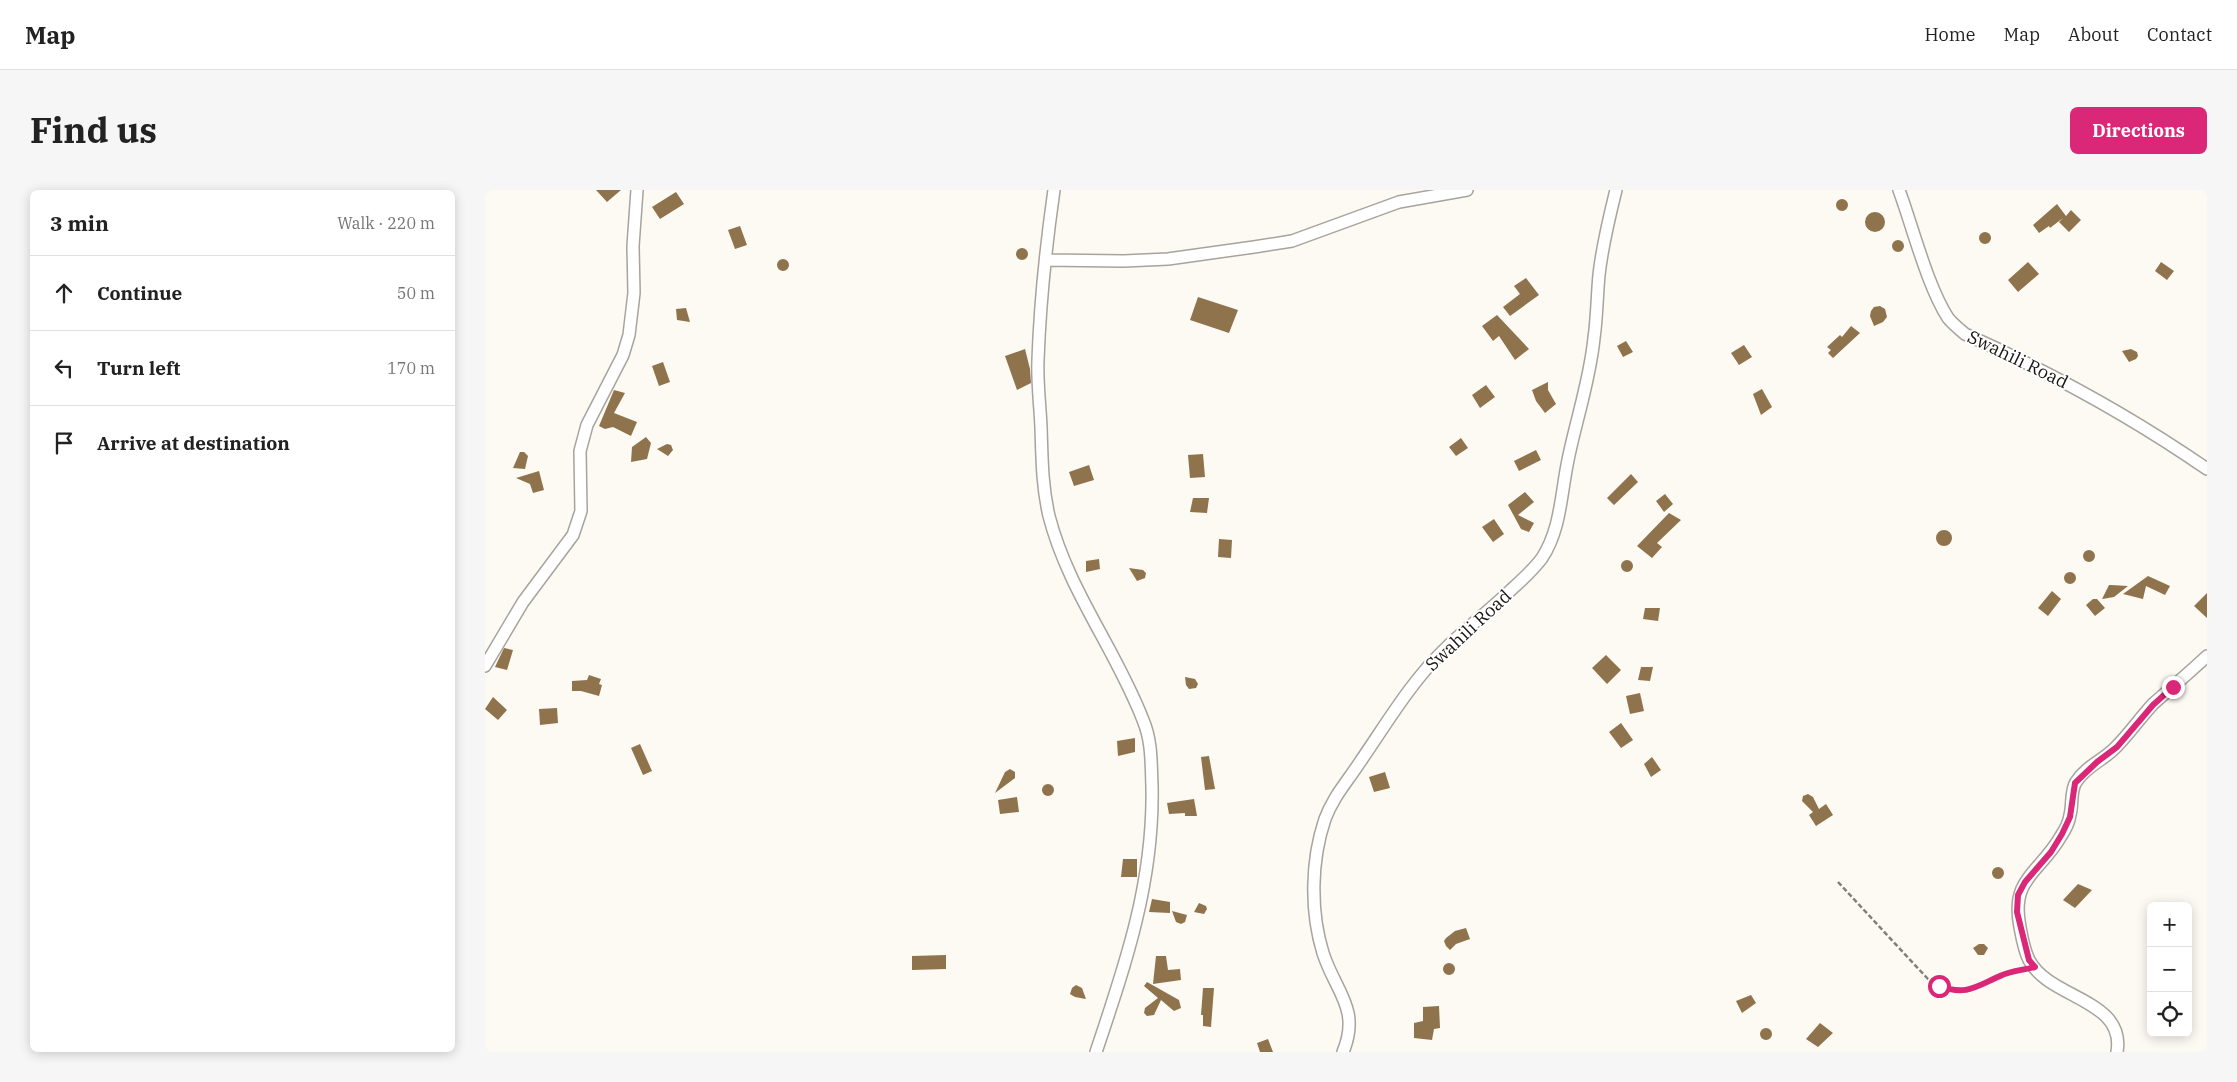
<!DOCTYPE html>
<meta charset="utf-8">
<style>
:root{--surface:#fff;--page:#f6f6f6;--text:#222;--muted:#767676;--line:#e0e0e0;--accent:#db2777}
body{margin:0;font-family:"IBM Plex Serif",serif;background:var(--page);color:var(--text)}
.controls{position:absolute;right:15px;bottom:15px;display:grid;overflow:hidden;border-radius:8px;box-shadow:0 2px 12px #0003}
.controls button{width:45px;height:45px;display:grid;place-items:center;padding:0;border:0;border-bottom:1px solid var(--line);background:var(--surface);color:var(--text);font:25px sans-serif}
.stop{position:absolute;width:15px;height:15px;margin:-11px;border:4px solid #db2777;border-radius:50%;background:#fff}
.stop.end{background:#db2777;border-color:#fff;box-shadow:0 1px 5px #0008}
.list{margin:0;padding:0;list-style:none}
h2{display:flex;justify-content:space-between;align-items:center;height:65px;margin:0;padding:0 20px;font-size:21px}
h2 small{font-size:16px;font-weight:400;color:var(--muted)}
.list li{display:grid;grid-template-columns:32px 1fr auto;gap:15px;align-items:center;box-sizing:border-box;height:75px;padding:0 20px;border-top:1px solid var(--line)}
.list b{display:block;font-size:19px;white-space:nowrap}
.list em{font-size:16px;font-style:normal;color:var(--muted)}
.icon{flex:none;width:28px;height:28px;fill:none;stroke:currentColor;stroke-width:2;stroke-linecap:round;stroke-linejoin:round}
.map{position:relative;flex:none;width:1722px;height:862px;overflow:hidden;border-radius:8px}
header{display:flex;align-items:center;gap:30px;box-sizing:border-box;height:70px;padding:0 25px;background:var(--surface);border-bottom:1px solid var(--line)}
header strong{font-size:24px}
nav{display:flex;gap:28px;margin-inline-start:auto;font-size:18px}
.intro{display:flex;align-items:center;justify-content:space-between;box-sizing:border-box;height:120px;padding:0 30px}
h1{margin:0;font-size:35px}
.button{padding:12px 22px;border-radius:8px;background:var(--accent);color:#fff;font-size:18px;font-weight:700}
main{display:flex;gap:30px;padding:0 30px}
aside{flex:1;background:var(--surface);border-radius:8px;box-shadow:0 2px 12px #0003}
.map>svg:first-child{display:block}
.building{fill:#8f734c}
.lines{fill:none;stroke-linecap:round;stroke-linejoin:round}
.street-casing{stroke:#a7a39d;stroke-width:14}
.path{stroke:#827f7b;stroke-width:2.5;stroke-dasharray:5 2.5;stroke-linecap:butt}
.street{stroke:#fff;stroke-width:11}
.route{stroke:#db2777;stroke-width:6}
.labels{text-anchor:middle;dominant-baseline:central;stroke-width:4;stroke-linejoin:round;paint-order:stroke}
.street-label{font-size:18px;fill:#181614;stroke:#fff}
</style>
<header>
<strong>Map</strong>
<nav><a>Home</a><a>Map</a><a>About</a><a>Contact</a></nav>
</header>
<div class="intro"><h1>Find us</h1><a class="button">Directions</a></div>
<main>
<aside>
<h2>3 min<small>Walk · 220 m</small></h2>
<ul class="list">
<li><svg class="icon" aria-label="ahead" viewBox="0 0 24 24"><path d="M12 20V5M6 11l6-6 6 6"/></svg><div><b>Continue</b></div><em>50 m</em></li>
<li><svg class="icon" aria-label="left" viewBox="0 0 24 24"><path d="M17 20v-9H6M10 6l-5 5 5 5"/></svg><div><b>Turn left</b></div><em>170 m</em></li>
<li><svg class="icon" aria-label="arrive" viewBox="0 0 24 24"><path d="M6 21V4h12l-3 4 3 4H6"/></svg><div><b>Arrive at destination</b></div></li>
</ul>
</aside>
<div class="map">
<svg width="1722" height="862" viewBox="0 0 1722 862">
<rect width="100%" height="100%" fill="#fdf9f3"/>
<path class="building" d="M111,0H136L122,12Z
M191,2L199,14L175,29L167,17Z
M1351 15a6 6 0 1 1 12 0a6 6 0 1 1-12 0Z
M1572,14L1581,26L1586,20L1596,30L1584,42L1574,32L1578,28L1565,38L1564,36L1554,43L1548,35Z
M1380 32a10 10 0 1 1 20 0a10 10 0 1 1-20 0Z
M255,36L262,55L250,59L243,40Z
M1494 48a6 6 0 1 1 12 0a6 6 0 1 1-12 0Z
M1407 56a6 6 0 1 1 12 0a6 6 0 1 1-12 0Z
M531 64a6 6 0 1 1 12 0a6 6 0 1 1-12 0Z
M292 75a6 6 0 1 1 12 0a6 6 0 1 1-12 0Z
M1543,72L1554,84L1533,102L1523,90Z
M1676,72L1689,81L1682,90L1670,81Z
M1041,88L1054,105L1025,126L1018,117L1035,104L1029,96Z
M713,107L753,120L744,143L705,130Z
M1395,116L1400,119L1402,127L1398,132L1389,136L1385,126L1386,121L1389,117Z
M201,118L205,132L192,130L191,119Z
M1012,125L1044,159L1030,170L1014,146L1008,151L997,136Z
M1366,136L1375,143L1348,168L1343,163L1346,160L1342,157L1355,145L1357,147Z
M1141,151L1148,162L1138,167L1132,156Z
M1259,155L1267,167L1254,175L1246,163Z
M540,159L545,179L546,193L532,200L520,166Z
M1646,159L1652,162L1653,166L1651,169L1644,172L1637,161Z
M178,172L185,192L174,196L167,176Z
M1063,192V200L1071,214L1060,223L1051,211L1047,200Z
M1001,195L1010,207L995,218L987,205Z
M1277,199L1287,217L1276,225L1268,204Z
M129,200L140,203L129,223L152,232L146,246L128,237L120,239L114,236Z
M161,247L166,253L162,269L146,272L147,257Z
M976,248L983,258L971,266L964,257Z
M182,254L186,255L188,260L183,266L172,259Z
M1051,260L1056,270L1034,281L1029,271Z
M35,262H39L43,266L40,279L28,278Z
M718,264L720,287L705,288L703,265Z
M604,275L609,290L589,296L584,282Z
M54,281L59,300L48,303L45,294L31,288Z
M1146,284L1153,292L1129,315L1122,308Z
M1040,302L1049,312L1033,325L1049,333L1044,342L1036,339L1023,315Z
M1180,304L1188,314L1179,322L1171,311Z
M708,308H724L722,323L705,322Z
M1184,323L1196,330L1172,353L1177,357L1167,368L1152,356Z
M1009,329L1019,344L1008,352L997,337Z
M1451 348a8 8 0 1 1 16 0a8 8 0 1 1-16 0Z
M734,349L747,350L746,368L733,367Z
M1598 366a6 6 0 1 1 12 0a6 6 0 1 1-12 0Z
M614,369L615,379L601,382V371Z
M1136 376a6 6 0 1 1 12 0a6 6 0 1 1-12 0Z
M644,378L658,380L661,383L660,388L652,391Z
M1579 388a6 6 0 1 1 12 0a6 6 0 1 1-12 0Z
M1663,386L1685,396L1680,405L1661,396L1658,409L1638,404Z
M1624,395H1626L1643,396L1629,407L1617,409Z
M1567,401L1576,409L1563,426L1553,418Z
M1722,403V428L1709,416Z
M1608,409H1612L1620,418L1610,426L1601,415Z
M1160,418H1175L1173,431L1158,429Z
M19,458L28,460L22,480L10,477Z
M1121,465L1136,480L1122,494L1107,478Z
M1156,477H1168L1165,491L1153,490Z
M104,485L116,489L114,494L117,495L114,506L96,501H87V491L102,490Z
M700,487L710,489L713,494L711,498L704,499L701,495Z
M1155,503L1159,521L1145,524L1141,506Z
M8,507L22,520L13,530L0,519Z
M72,518L73,533L55,535L54,519Z
M1136,533L1148,550L1136,558L1124,542Z
M650,548V562L633,566L632,551Z
M155,554L167,581L158,585L146,558Z
M724,566L730,599L720,600L716,567Z
M1167,567L1176,580L1166,587L1159,574Z
M525,579L530,582V588L510,603L520,582Z
M900,582L905,598L889,602L884,587Z
M557 600a6 6 0 1 1 12 0a6 6 0 1 1-12 0Z
M1323,604L1328,607L1334,619L1341,614L1348,625L1331,636L1324,625L1328,622L1317,611L1318,606Z
M532,607L534,622L515,624L513,610Z
M709,609L712,626H700V623L684,624L682,613Z
M638,669H652V687H636Z
M1507 683a6 6 0 1 1 12 0a6 6 0 1 1-12 0Z
M1593,694L1607,700L1590,718L1578,710Z
M667,709L685,712V723L664,722Z
M714,713L721,716L722,719L719,724L709,722Z
M687,721L702,725L700,732L696,734L691,732Z
M981,738L985,749L971,754L965,760L961,756L959,751L961,748L970,741Z
M1494,754H1499L1503,758L1499,765H1493L1488,758Z
M461,765V779L427,780V766Z
M671,766H681L683,780L695,779L696,790L668,794Z
M958 779a6 6 0 1 1 12 0a6 6 0 1 1-12 0Z
M662,792L694,810L696,818L689,821L676,810L669,825L662,826L659,823L660,818L673,808L659,796Z
M591,795L597,798L601,809L590,807L585,804L587,798Z
M718,798H729L726,837L718,836V825H716Z
M1266,805L1271,813L1257,823L1251,811Z
M954,816L955,838L949,839L947,850L929,848V833L938,831V817Z
M1335,833L1348,843L1333,857L1321,849Z
M1275 844a6 6 0 1 1 12 0a6 6 0 1 1-12 0Z
M783,849L788,862H775L772,853Z"/>
<g class="lines">
<g class="street-casing">
<path id="street" d="M569,0C561,56 555,113 553,170C552,192 555,215 556,237C557,268 557,296 564,326C583,400 631,460 658,530C667,551 666,573 667,596C669,691 641,773 611,862
M1414,0C1428,38 1442,95 1463,128C1468,134 1474,139 1480,144C1567,183 1644,225 1722,279
M561,70L639,71L683,69L769,57L807,51L914,12L982,0
M0,476L38,412L88,345L96,321L95,261L102,235L138,165L144,145L149,103L148,56L152,0
M858,862C876,819 850,801 838,763C825,721 826,670 840,629C848,607 862,592 875,572C902,533 927,490 962,457C983,437 1006,419 1027,399C1037,390 1049,379 1057,368C1076,339 1076,303 1083,270C1091,230 1105,190 1109,148C1112,127 1112,106 1114,85C1117,57 1124,28 1131,0
M1632,862C1641,809 1564,809 1544,770C1539,760 1537,748 1535,737C1525,688 1555,683 1576,646C1580,640 1584,632 1585,625C1588,615 1585,601 1591,592C1601,576 1619,570 1631,557C1644,544 1655,528 1668,514C1686,498 1704,483 1722,466"/>
</g>
<path class="path" d="M1353,692L1428,773L1443,789L1454,796L1469,801H1482L1516,785L1536,780"/>
<use href="#street" class="street"/>
</g>
<g class="lines">
<path class="route" d="M1454,796C1481,806 1490,797 1515,786C1525,781 1539,780 1550,777L1544,770L1532,722L1533,705L1540,692L1566,662L1577,644L1585,627L1590,593L1612,572L1632,557L1668,515L1688,497"/>
</g>
<g class="labels">
<g class="street-label">
<text transform="translate(1533 169) rotate(26)">Swahili Road</text>
<text transform="translate(983 440) rotate(-43)">Swahili Road</text>
</g>
</g>
</svg>
<div class="controls">
<button>+</button>
<button>−</button>
<button><svg class="icon" aria-label="locate" viewBox="0 0 24 24"><circle cx="12" cy="12" r="6"/><path d="M12 2v4M12 18v4M2 12h4M18 12h4"/></svg></button>
</div>
<div class="stop" style="left:1454px;top:796px"></div>
<div class="stop end" style="left:1688px;top:497px"></div>
</div>
</main>
